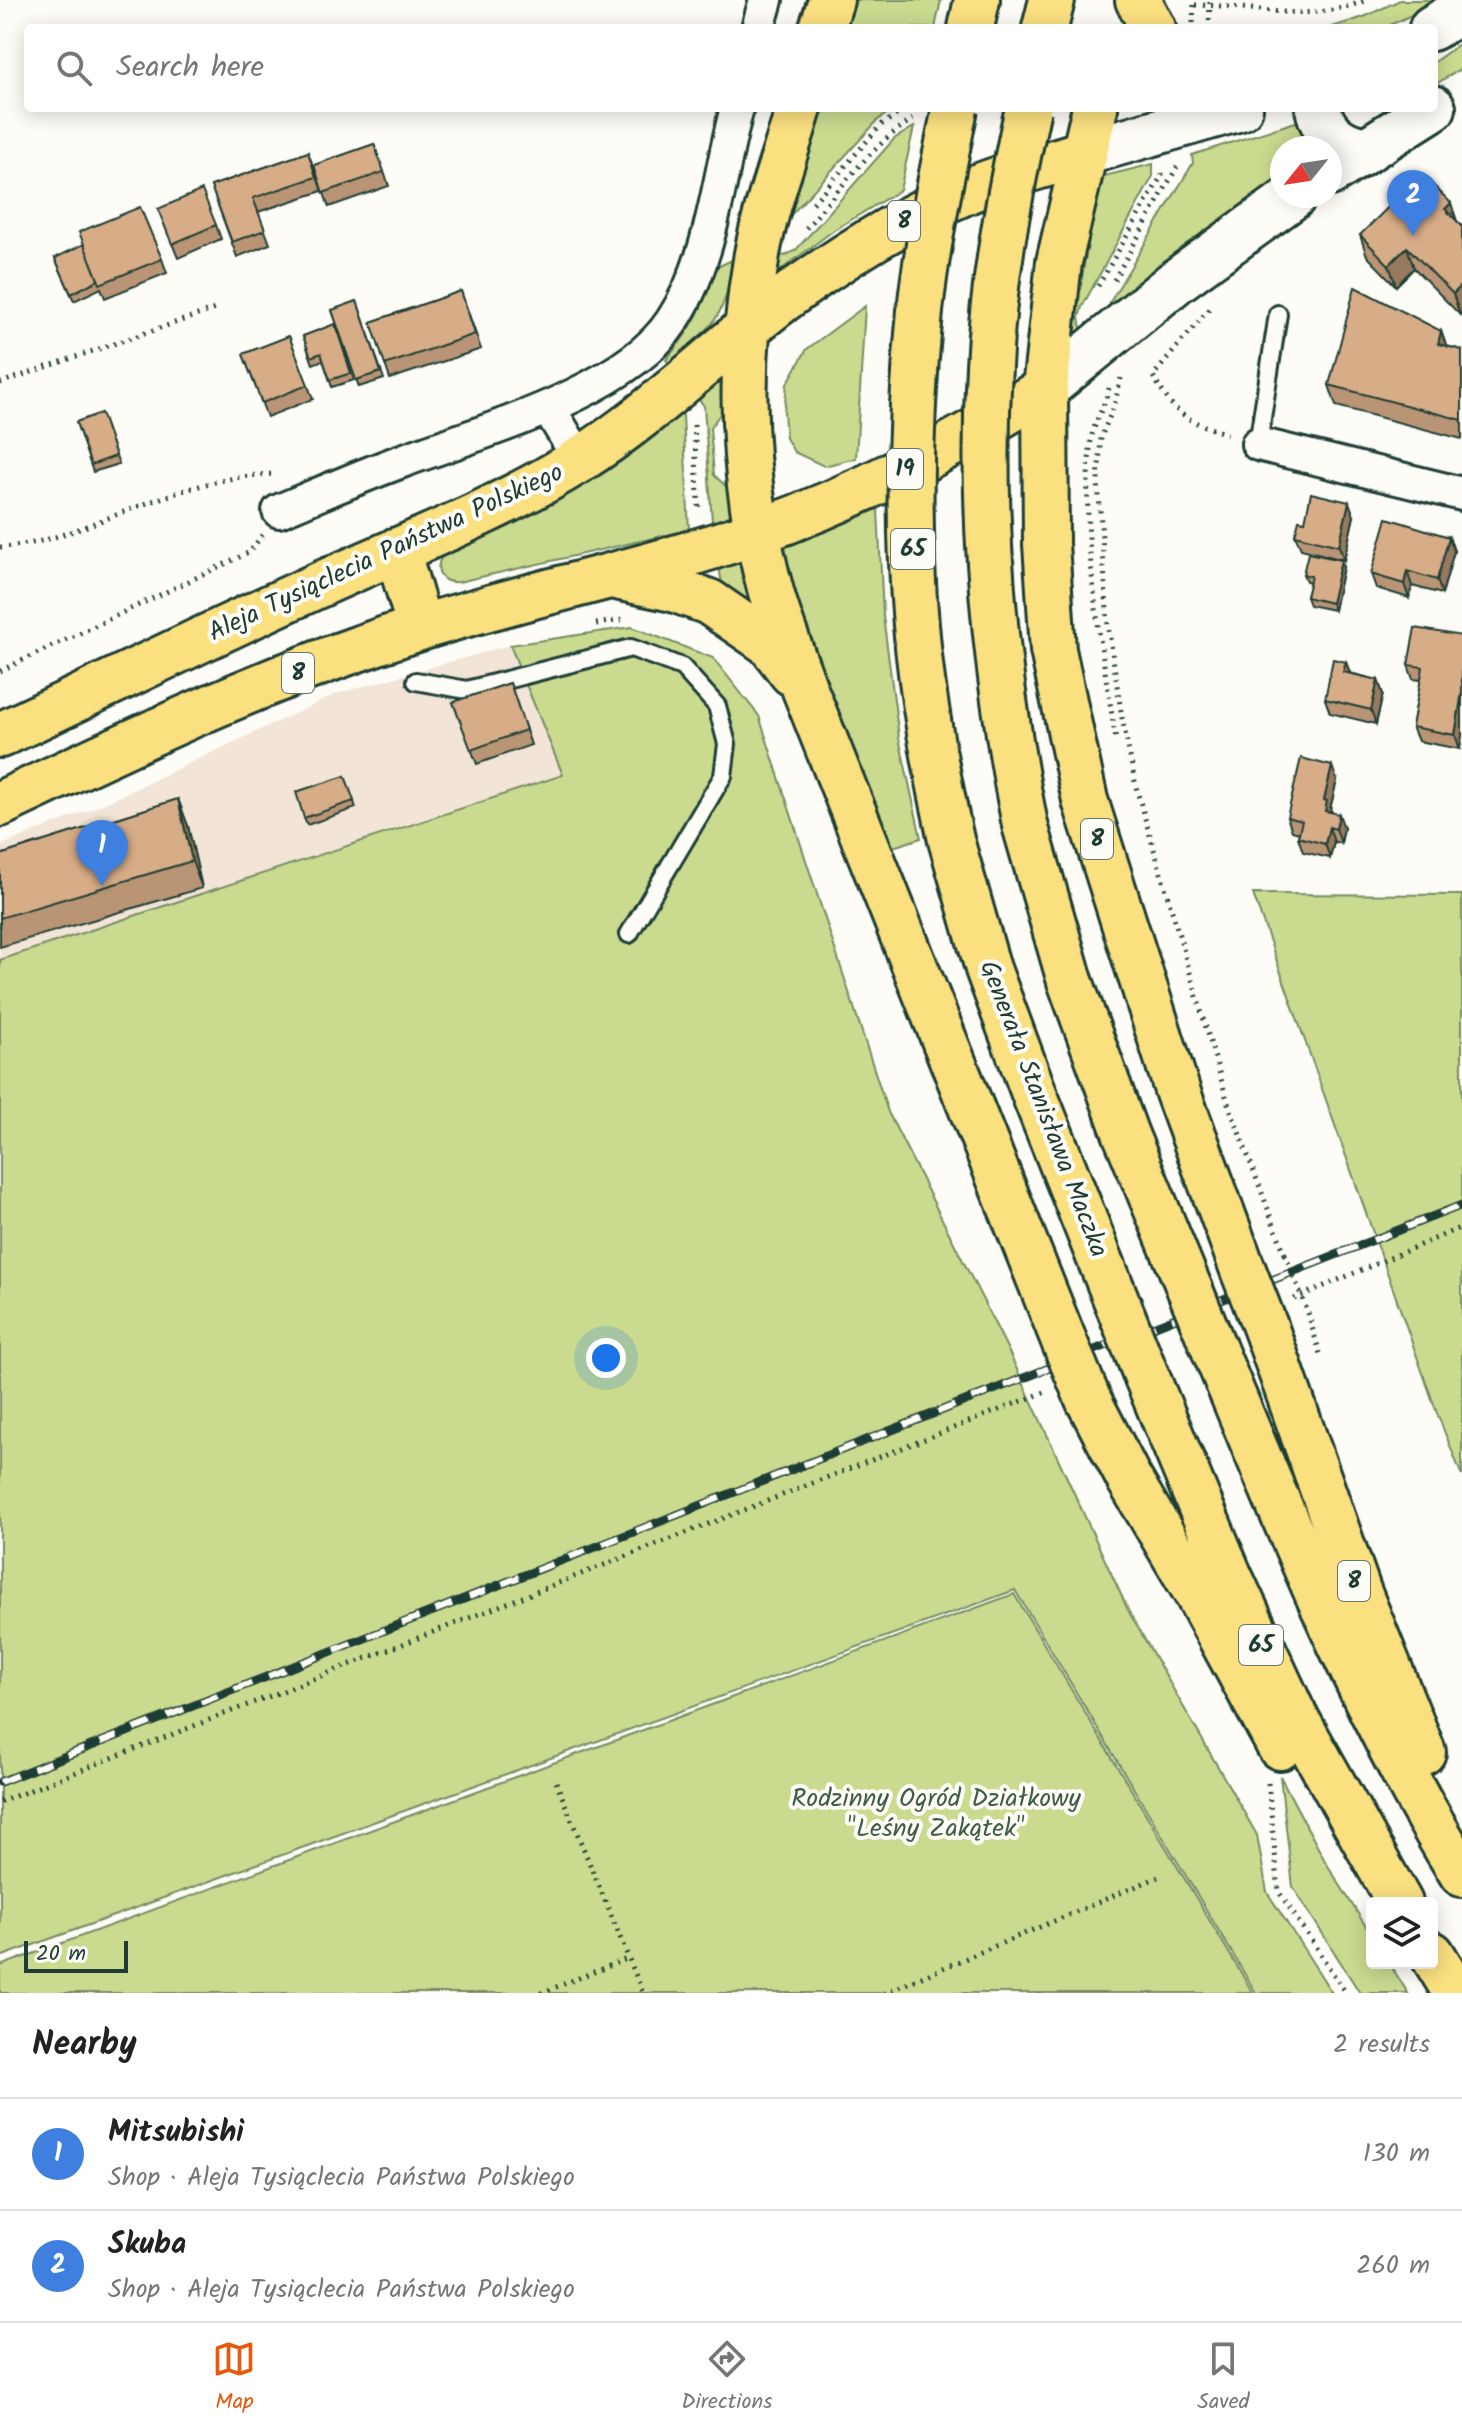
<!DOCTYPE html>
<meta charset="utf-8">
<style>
:root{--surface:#fff;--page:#f2f2f2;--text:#222;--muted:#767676;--line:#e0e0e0;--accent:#ea580c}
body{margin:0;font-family:Kalam,sans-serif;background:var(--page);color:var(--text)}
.controls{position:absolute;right:24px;bottom:24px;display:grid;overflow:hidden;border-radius:8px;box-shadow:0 4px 20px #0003}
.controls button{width:72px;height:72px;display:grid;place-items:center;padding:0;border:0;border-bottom:2px solid var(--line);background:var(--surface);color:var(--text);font:40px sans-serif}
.compass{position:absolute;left:1270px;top:136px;width:72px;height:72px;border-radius:50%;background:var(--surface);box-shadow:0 4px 20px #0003;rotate:240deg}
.scale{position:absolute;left:24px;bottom:20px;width:104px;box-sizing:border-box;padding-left:8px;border:4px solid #1f3d34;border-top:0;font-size:22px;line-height:28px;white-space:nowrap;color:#1f3d34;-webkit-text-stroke:6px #fdfcf7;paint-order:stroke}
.you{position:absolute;left:606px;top:1358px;width:28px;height:28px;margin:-20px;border:6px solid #fff;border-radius:50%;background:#1a73e8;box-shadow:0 0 0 12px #1a73e833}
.badge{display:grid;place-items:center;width:52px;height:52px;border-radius:50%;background:var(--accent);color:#fff;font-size:26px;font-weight:700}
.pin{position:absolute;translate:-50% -66px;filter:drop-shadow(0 2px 4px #0008)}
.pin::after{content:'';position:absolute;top:42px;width:28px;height:24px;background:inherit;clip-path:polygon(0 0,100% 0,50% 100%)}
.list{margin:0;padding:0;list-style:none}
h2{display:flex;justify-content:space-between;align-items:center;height:104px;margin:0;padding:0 32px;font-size:34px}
h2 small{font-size:26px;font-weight:400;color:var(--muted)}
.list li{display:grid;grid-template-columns:52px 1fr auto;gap:24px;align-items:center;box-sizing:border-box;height:112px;padding:0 32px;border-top:2px solid var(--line)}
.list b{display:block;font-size:30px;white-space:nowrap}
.list p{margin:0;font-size:26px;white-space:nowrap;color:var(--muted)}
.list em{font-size:26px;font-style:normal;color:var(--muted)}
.icon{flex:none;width:44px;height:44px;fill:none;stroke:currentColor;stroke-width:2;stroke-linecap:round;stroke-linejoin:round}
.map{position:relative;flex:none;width:1462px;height:1993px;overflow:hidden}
.search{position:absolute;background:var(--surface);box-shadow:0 4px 20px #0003;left:24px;right:24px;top:24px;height:88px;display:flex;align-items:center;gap:20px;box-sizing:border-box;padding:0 28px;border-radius:8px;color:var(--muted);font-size:30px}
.sheet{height:328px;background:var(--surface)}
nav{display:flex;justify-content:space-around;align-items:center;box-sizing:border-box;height:112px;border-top:2px solid var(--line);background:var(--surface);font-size:22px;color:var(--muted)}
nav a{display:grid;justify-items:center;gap:4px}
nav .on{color:var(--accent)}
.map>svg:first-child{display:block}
.built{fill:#f2e4d6}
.green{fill:#cadb90;stroke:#748c62;stroke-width:2}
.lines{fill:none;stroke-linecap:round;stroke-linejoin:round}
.service-casing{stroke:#1f3d34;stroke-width:22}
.minor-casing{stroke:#1f3d34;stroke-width:38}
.secondary-casing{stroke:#1f3d34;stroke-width:50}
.trunk-casing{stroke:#1f3d34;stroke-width:50}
.path{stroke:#1f3d34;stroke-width:5;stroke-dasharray:2 6;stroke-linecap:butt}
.service{stroke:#fdfcf7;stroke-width:16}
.minor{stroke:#fdfcf7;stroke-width:32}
.secondary{stroke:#fdfcf7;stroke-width:44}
.trunk{stroke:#fbe080;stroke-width:44}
.rail-casing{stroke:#1f3d34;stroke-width:9}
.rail{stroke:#fdfcf7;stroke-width:6;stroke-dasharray:18;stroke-linecap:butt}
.trunk-bridge-casing{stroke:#1f3d34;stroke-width:50;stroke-linecap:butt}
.path-bridge{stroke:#1f3d34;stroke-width:5;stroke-dasharray:2 6;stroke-linecap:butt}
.trunk-bridge{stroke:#fbe080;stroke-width:44}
.wall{fill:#b99575;stroke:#1f3d34;stroke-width:2}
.shaded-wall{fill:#96795f;stroke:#1f3d34;stroke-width:2}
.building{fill:#d7ad88;stroke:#1f3d34;stroke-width:2}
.labels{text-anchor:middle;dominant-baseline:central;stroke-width:8;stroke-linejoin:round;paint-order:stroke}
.shield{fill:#fdfcf7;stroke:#62766e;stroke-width:2}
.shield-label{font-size:24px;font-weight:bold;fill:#1f3d34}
.street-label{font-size:26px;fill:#1f3d34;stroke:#fdfcf7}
.park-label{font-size:26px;fill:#415d46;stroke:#fdfcf7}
</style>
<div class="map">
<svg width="1462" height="1993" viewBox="0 0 1462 1993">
<rect width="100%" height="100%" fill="#fdfcf7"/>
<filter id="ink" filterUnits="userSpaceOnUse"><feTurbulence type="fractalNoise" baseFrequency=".0125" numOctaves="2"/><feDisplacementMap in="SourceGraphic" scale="16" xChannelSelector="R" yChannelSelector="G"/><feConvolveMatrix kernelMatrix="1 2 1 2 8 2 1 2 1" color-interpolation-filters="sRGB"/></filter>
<g filter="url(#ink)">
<path class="built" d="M510,645L563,775L0,960V846L101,805L336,694Z"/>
<path class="green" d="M852,0H941L935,28H843Z
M1400,0H1443L1384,28H1329L1364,17Z
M1462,42V68L1434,85V62Z
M818,108H895L878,120L788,218L786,214Z
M1302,120L1316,148H1282V179L1204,232L1110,308V302L1193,163L1192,155Z
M914,127L900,190L834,230L774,275L777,254L785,256L796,250L894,139Z
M1153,164V176L1082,307L1079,318L1082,332L1070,344L1100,177Z
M732,260C726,318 713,327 669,363L666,360C692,329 704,307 715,268Z
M865,306L856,458L824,466L794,452L786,438L784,412L787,384L807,349Z
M722,377L723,410L710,428L714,475L728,488L731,517L712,522L704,406L696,396Z
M681,410L683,416L689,530L467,580C462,581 458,583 453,582C435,581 435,561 446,552Z
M878,509L883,616L899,738L921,838L890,848C850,749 808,652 782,548Z
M739,561L752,612L724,595L719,567Z
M632,627L713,658L759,716L888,1112L1007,1348L1129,1612L1257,1835L1267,1892L1332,1993H1256L1015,1590L0,1957V960L563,775L510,645Z
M1253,894L1462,895V1476L1437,1413Z
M1014,1594L1253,1993H0V1966Z
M1280,1776L1325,1861L1372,1936V1963H1389L1408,1993H1360L1293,1887Z"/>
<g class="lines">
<g class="service-casing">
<path id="service" d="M1258,444L1278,314
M416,681L467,690L631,648L682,667L717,706L727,744L723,776L629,934"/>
</g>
<g class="minor-casing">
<path id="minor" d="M758,28L766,0
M548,407L580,460
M1258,444L1462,494
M279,511C320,494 360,476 402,461C480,432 626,392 672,321C713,259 718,178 737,108"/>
</g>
<g class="secondary-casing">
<path id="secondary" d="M1432,28L1462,10
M1318,108C1323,134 1342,146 1367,150
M1083,153L1240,108
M1330,173L1433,108
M1045,389L1178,280L1294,196"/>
</g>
<g class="trunk-casing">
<path id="trunk" d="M1138,0L1153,28
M822,28L831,0
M971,28L977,0
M1045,28L1052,0
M799,108C785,156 766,205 757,254C737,367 741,482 771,592C780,625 794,658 805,690L1064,1341
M1095,108L1059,262L1045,389L1046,544L1053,650L1085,800L1178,1093L1243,1270
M397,550L420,628
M616,577L673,589L709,602L769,643L792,673
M0,735C107,685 213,633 321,584C407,545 498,511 578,461C658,411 723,342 799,288C851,251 906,217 965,192C1003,175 1044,166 1083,153
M0,804C137,739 278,672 423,627C532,593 645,571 754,533C857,498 953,446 1045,389
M1025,825L1070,981L1126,1135L1190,1290
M951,840L988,969L1035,1096L1123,1317
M1266,1329L1359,1593L1423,1752
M1214,1349C1288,1527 1360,1709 1462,1874
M1146,1375L1229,1575L1292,1711L1400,1903
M1088,1399L1128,1477L1196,1592L1280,1747
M1432,1954L1456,1993"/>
</g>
<path class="path" d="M1195,5C1256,5 1307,25 1366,0
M1193,23L1194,0
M1209,28L1210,0
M813,203L881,125L907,108
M806,228C839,191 871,145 913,119
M1114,280L1177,167
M1098,286L1162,175L1161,169
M1209,309L1153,376C1175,415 1185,420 1227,434
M1121,378L1114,406L1101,437L1098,481L1108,625L1122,718L1137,791L1228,1103L1285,1254
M0,383L218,308
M1109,388C1105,406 1094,422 1091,440C1079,533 1102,649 1116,741
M694,425L699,510
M0,547C38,546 73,531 108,518C162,497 218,475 276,474
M596,624L622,620
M0,671L250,552L262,535
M1294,1299L1462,1227
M1308,1313L1320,1354
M556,1782L643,1993
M1268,1783L1279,1892L1346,1993
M0,1802L1045,1392
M541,1993L629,1958
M884,1993L1158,1877"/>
<use href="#service" class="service"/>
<use href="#minor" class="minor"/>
<use href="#secondary" class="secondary"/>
<use href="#trunk" class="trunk"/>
<g class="rail-casing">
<path id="rail" d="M0,1782L1462,1205"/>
</g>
<use href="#rail" class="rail"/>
<g class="trunk-bridge-casing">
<path id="trunk-bridge" d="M1025,825C995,673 980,520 989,366C993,280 1010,192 1028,108
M951,840C936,769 922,698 916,625C907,522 910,414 920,311C927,243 942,175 955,108
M1243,1270L1266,1329
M1190,1290L1214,1349
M1123,1317L1146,1375
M1064,1341L1088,1399"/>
</g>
<path class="path-bridge" d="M1285,1254L1308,1313"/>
<use href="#trunk-bridge" class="trunk-bridge"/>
</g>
<path class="wall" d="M374,144L389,186L329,207L314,165Z
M308,152L322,191L258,212L270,244L237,257L211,186Z
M158,209L216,225L221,239L178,258Z
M1457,222L1460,315L1414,268L1396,286L1367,256L1360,235Z
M55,258L162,259L167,273L105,298L101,288L74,301Z
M461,291L481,349L390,379L371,322Z
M357,301L384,379L359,387L332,310Z
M335,324L354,380L332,387L323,360L313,364L303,336Z
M1441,331L1446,346L1462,350V439L1336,406L1329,385Z
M289,336L313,399L267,417L243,354Z
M101,413L119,464L93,472L76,422Z
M1354,516L1344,560L1301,549L1295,535L1305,521Z
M1449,537L1454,551L1442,594L1412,586L1409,598L1376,588L1371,574Z
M1341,560L1343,567L1334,610L1309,605L1306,597L1310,582L1306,581L1303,574Z
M1462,636L1460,749L1418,741L1412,727L1421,680L1413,679L1408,665Z
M1346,662L1350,673L1378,680L1383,694L1376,724L1330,713L1325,699Z
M510,683L531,745L477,764L453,702Z
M345,776L356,808L307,825L304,818Z
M1337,780L1330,809L1344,828L1341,843L1334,842L1330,858L1303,852L1298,837L1299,833L1292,831L1287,817Z
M178,799L188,826L202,888L0,947V855Z"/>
<path class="shaded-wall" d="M1451,203L1458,224L1445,209Z
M1407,247L1414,268L1396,286L1389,265Z
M1462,285V313L1460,315L1453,294Z
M1441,331L1448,351L1438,344Z
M1349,502L1354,516L1344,560L1339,546Z
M1449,537L1454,551L1442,594L1437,580Z
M1341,560L1343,567L1334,610L1331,603Z
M1407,571L1412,586L1409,598L1404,584Z
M1346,662L1351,676L1343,672Z
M1378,680L1383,694L1376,724L1371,710Z
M1462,692V736L1460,749L1455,735Z
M1332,766L1337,780L1330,809L1333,815L1325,811L1324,800Z
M178,799L188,826L202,888L192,861Z
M1339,814L1344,828L1341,843L1336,829Z
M1329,827L1334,842L1330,858L1325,844Z"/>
<path class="building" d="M374,144L384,172L323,193L314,165Z
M308,152L316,177L253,198L265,230L232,242L211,186Z
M1422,174L1451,203L1445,209L1462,226V285L1453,294L1407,247L1389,265L1360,235Z
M202,190L216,225L172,244L158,209Z
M140,207L162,259L100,284L79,232Z
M84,244L98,280L71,294L55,258Z
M1355,287L1441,331L1438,344L1462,350V420L1329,385Z
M461,291L475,334L385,365L371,322Z
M357,301L381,372L356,380L332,310Z
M335,324L351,373L330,380L321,353L311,357L303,336Z
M289,336L308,385L262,403L243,354Z
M101,413L116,456L91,465L76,422Z
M1311,493L1349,502L1339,546L1295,535L1299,520L1305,521Z
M1387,518L1449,537L1437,580L1407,571L1404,584L1371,574Z
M1308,553L1341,560L1331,603L1306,597L1311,576L1303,574Z
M1415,628L1462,636V692L1455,735L1412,727L1423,667L1408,665Z
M1333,659L1346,662L1343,672L1378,680L1371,710L1325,699Z
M510,683L526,730L471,750L453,702Z
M1301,758L1332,766L1324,800L1327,801L1325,811L1339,814L1336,829L1329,827L1325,844L1298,837L1302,821L1287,817Z
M345,776L354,801L304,818L296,792Z
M178,799L192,861L0,918V855Z"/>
</g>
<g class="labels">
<g class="shield">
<rect x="888" y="201" width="32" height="40" rx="6"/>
<rect x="887" y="449" width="36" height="40" rx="6"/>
<rect x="891" y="529" width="44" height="40" rx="6"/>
<rect x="282" y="653" width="32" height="40" rx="6"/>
<rect x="1081" y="819" width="32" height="40" rx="6"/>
<rect x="1338" y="1561" width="32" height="40" rx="6"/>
<rect x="1239" y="1625" width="44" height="40" rx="6"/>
</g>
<g class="shield-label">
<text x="904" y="221">8</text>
<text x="905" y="469">19</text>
<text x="913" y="549">65</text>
<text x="298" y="673">8</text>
<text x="1097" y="839">8</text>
<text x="1354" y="1581">8</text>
<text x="1261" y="1645">65</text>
</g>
<g class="street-label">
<text transform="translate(386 553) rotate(-25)">Aleja Tysiąclecia Państwa Polskiego</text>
<text transform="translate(1043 1109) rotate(69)">Generała Stanisława Maczka</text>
</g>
<g class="park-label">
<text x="936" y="1799">Rodzinny Ogród Działkowy<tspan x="936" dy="30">"Leśny Zakątek"</tspan></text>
</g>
</g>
</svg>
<div class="controls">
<button><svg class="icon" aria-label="layers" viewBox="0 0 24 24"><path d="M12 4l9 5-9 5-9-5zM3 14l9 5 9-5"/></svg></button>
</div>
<svg class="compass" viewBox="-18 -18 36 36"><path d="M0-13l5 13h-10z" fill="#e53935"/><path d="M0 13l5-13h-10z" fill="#767676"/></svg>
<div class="scale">20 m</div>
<div class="you"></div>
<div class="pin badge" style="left:102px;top:886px;background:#3f7fe0">1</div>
<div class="pin badge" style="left:1413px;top:236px;background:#3f7fe0">2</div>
<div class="search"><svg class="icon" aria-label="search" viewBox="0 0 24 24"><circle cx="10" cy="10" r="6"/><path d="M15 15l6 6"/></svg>Search here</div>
</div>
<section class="sheet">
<h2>Nearby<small>2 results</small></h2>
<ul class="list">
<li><span class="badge" style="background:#3f7fe0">1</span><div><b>Mitsubishi</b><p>Shop · Aleja Tysiąclecia Państwa Polskiego</p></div><em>130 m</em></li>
<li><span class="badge" style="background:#3f7fe0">2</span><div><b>Skuba</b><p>Shop · Aleja Tysiąclecia Państwa Polskiego</p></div><em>260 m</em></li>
</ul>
</section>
<nav>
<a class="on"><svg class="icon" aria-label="map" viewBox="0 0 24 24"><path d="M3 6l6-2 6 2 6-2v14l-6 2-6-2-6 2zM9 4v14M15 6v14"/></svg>Map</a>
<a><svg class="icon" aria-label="directions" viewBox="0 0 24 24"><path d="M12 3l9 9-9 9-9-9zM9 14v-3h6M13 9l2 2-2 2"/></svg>Directions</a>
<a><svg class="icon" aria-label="saved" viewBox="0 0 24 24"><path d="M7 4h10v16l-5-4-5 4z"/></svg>Saved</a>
</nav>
